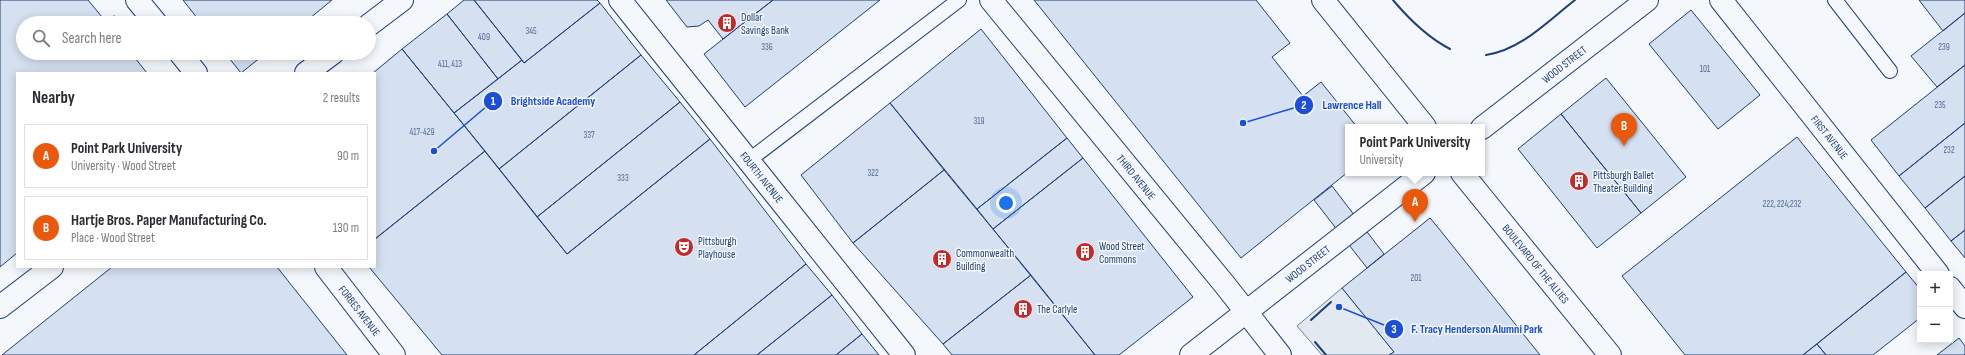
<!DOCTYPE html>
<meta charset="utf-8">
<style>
:root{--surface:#fff;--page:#f7f7f7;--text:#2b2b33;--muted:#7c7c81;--line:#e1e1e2;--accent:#ea580c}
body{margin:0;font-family:"Sofia Sans Condensed",sans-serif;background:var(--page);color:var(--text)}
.controls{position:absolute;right:12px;bottom:12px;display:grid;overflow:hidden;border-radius:0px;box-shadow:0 2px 10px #0003}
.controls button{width:36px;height:36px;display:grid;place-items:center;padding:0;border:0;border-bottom:1px solid var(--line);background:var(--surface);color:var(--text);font:20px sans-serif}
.you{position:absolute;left:1006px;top:203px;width:14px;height:14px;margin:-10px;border:3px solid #fff;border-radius:50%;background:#1a73e8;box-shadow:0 0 0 6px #1a73e833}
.badge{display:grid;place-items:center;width:26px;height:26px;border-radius:50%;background:var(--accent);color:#fff;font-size:13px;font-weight:700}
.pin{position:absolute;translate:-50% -33px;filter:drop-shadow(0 1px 2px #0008)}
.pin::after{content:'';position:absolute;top:21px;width:14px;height:12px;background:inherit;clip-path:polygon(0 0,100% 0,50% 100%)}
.popup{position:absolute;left:1345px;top:124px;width:140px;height:52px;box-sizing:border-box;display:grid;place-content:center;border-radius:0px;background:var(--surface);filter:drop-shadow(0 1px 3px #0005);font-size:13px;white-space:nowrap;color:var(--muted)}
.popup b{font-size:15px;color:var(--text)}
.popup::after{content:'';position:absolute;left:50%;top:100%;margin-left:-8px;border:8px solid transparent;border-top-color:var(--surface)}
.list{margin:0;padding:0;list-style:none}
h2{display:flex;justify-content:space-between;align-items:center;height:52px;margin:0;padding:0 16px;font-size:17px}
h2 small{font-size:13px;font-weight:400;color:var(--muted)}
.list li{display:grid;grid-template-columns:26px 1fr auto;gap:12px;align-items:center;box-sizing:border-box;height:64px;margin:0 8px 8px;padding:0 8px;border:1px solid var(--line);border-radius:0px}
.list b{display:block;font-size:15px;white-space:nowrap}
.list p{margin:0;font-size:13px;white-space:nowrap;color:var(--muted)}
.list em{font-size:13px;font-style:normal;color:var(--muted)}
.icon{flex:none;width:22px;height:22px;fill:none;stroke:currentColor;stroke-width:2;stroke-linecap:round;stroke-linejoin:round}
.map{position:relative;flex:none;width:1965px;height:355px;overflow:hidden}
.search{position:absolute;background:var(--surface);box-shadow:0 2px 10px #0003;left:16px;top:16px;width:360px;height:44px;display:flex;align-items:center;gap:10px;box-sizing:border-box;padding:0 14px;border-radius:22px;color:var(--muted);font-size:15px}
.panel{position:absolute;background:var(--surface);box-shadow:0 2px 10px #0003;left:16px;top:72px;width:360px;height:196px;border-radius:0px}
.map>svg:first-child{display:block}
.green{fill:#e3e9f0;stroke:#687fa3}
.building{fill:#d5e0f0;stroke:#1d3f73}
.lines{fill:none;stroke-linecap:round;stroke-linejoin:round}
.service-casing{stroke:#1d3f73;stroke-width:16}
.minor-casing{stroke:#1d3f73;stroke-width:24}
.tertiary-casing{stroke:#1d3f73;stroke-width:24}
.secondary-casing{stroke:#1d3f73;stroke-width:24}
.primary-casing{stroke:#1d3f73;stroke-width:24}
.path{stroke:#5e769c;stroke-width:2.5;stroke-dasharray:3 2;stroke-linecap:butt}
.service{stroke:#f4f7fb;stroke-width:14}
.minor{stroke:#f4f7fb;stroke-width:22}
.tertiary{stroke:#f4f7fb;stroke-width:22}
.secondary{stroke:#f4f7fb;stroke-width:22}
.primary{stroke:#f4f7fb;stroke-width:22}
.wall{stroke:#1d3f73;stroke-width:2}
.labels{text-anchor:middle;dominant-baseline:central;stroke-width:3;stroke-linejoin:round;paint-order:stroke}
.number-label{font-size:9px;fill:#4b6792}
.poi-label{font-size:11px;fill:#1d3f73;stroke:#f4f7fb;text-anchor:start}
.street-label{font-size:11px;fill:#1d3f73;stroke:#f4f7fb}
.leader{fill:none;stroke:#1d4ed8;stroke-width:1.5}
.callout-dot{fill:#1d4ed8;stroke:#f4f7fb;stroke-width:1.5}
.mark-label{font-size:12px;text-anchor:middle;font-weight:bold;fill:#fff}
.callout-label{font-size:12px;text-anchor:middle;font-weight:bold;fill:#1d4ed8;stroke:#f4f7fb;stroke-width:3;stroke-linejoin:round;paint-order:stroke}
</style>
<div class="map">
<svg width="1965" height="355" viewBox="0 0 1965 355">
<rect width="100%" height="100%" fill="#f4f7fb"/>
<path class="green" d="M1342,288L1394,352L1389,355H1322L1297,326Z"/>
<path class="building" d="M0,0H88L107,23H23V53H131L147,73H17V253L0,267Z
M183,0H332L304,23H201Z
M464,0H474L522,60L498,79L447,14Z
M474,0H597L600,3L524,63Z
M666,0H773L723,39L708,20L699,26L687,27Z
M773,0H880L745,107L704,54Z
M1034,0H1256L1290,43L1272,57L1303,96L1321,82L1357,127H1348V172L1241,258Z
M1919,0H1965V13L1943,31Z
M600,3L641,55L499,169L454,113L522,60L524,63Z
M1691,10L1760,95L1718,129L1649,44Z
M1965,13V65L1937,87L1911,56Z
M447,14L498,79L454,113L402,49Z
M981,29L1067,138L977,209L890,103Z
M402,49L485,151L375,239V73H373Z
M225,53H266L241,73Z
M641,55L680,102L537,217L499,169Z
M1965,65V123L1899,176L1871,140Z
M1606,78L1686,177L1641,213L1561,114Z
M680,102L710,139L567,254L537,217Z
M890,103L944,170L853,243L801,175Z
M1561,114L1641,213L1597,248L1518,149Z
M1965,123V176L1925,208L1899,176Z
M1797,137L1906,272L1803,355H1685L1622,276Z
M1067,138L1083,158L993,229L977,209Z
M710,139L806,264L694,355H442L369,267H375V239L485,151L567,254Z
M1083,158L1193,297L1119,355H1095L993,229Z
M944,170L1031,275L943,344L853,243Z
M1965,176V230L1951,241L1925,208Z
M1332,186L1384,254L1367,268L1314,200Z
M1430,218L1440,230L1540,355H1389L1394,352L1342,288Z
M1965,230V258L1951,241Z
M806,264L832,295L757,355H694Z
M112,267H277L347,355H2Z
M1906,272L1920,289V318L1873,355H1826L1817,344Z
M1031,275L1095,355H952L943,344Z
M832,295L862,334L836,355H757Z
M862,334L879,355H836Z
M1959,338L1965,346V355H1937Z
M1817,344L1826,355H1803Z"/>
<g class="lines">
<g class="service-casing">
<path id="service" d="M1835,0L1890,71
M748,161L959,0"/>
</g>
<g class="minor-casing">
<g id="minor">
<path id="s1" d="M620,0L904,355"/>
<path id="s2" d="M991,0L1225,285L1280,355"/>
<path id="s3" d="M1721,0L1938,274"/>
<path d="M1950,288L1965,307"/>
</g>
</g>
<g class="tertiary-casing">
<g id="tertiary">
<path d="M137,0L156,23"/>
<path d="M180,53L196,73"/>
<path id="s4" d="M326,267L394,355"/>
</g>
</g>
<g class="secondary-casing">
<g id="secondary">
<path d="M369,25L402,0"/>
<path d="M306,73L333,53"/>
<path id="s5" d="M1482,128L1647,0"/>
<path d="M0,307L52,267"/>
<path id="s6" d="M1191,355L1424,173"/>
</g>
</g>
<g class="primary-casing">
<g id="primary">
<path d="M1323,0L1425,127"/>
<path id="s7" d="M1462,173L1610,355"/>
</g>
</g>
<path class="path" d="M106,23L115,16"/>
<use href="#service" class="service"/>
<use href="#minor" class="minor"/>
<use href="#tertiary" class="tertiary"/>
<use href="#secondary" class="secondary"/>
<use href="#primary" class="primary"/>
<path class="wall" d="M1393,0C1409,19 1429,38 1450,49
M1486,55C1521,50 1548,21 1575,0
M1311,320L1331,302
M1315,342L1326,355"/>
</g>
<defs>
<g id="building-disc" transform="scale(1)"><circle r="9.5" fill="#c62828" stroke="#f4f7fb"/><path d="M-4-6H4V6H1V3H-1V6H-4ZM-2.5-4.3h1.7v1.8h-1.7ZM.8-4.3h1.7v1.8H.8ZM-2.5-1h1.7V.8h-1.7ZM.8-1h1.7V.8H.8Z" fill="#fff"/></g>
<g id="theatre-disc" transform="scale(1)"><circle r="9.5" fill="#c62828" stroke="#f4f7fb"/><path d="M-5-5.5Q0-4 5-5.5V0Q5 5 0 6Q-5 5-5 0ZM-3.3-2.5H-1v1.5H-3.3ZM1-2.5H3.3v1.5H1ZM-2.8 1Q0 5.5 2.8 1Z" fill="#fff"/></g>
</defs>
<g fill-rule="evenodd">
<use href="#building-disc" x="727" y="23"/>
<use href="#building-disc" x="1579" y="181"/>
<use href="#theatre-disc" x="684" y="247"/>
<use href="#building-disc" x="1085" y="252"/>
<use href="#building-disc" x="942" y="259"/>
<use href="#building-disc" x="1023" y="309"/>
</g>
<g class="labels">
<g class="number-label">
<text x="531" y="31">345</text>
<text x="484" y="37">409</text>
<text x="767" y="47">336</text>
<text x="1944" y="47">239</text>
<text x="450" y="64">411, 413</text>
<text x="1705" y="69">101</text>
<text x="1940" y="105">235</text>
<text x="979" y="121">319</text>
<text x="422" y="132">417-429</text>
<text x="589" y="135">337</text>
<text x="1949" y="150">232</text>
<text x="873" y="173">322</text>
<text x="623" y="178">333</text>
<text x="1782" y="204">222, 224;232</text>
<text x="1416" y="278">201</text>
</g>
<g class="poi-label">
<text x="741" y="17">Dollar<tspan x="741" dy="13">Savings Bank</tspan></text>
<text x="1593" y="175">Pittsburgh Ballet<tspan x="1593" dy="13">Theater Building</tspan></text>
<text x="698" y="241">Pittsburgh<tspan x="698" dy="13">Playhouse</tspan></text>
<text x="1099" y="246">Wood Street<tspan x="1099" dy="13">Commons</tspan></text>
<text x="956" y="253">Commonwealth<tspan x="956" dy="13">Building</tspan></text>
<text x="1037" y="309">The Carlyle</text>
</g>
<g class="street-label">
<text stroke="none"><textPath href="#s5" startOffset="104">WOOD STREET</textPath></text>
<text stroke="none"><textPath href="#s3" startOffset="175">FIRST AVENUE</textPath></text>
<text stroke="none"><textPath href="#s2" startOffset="229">THIRD AVENUE</textPath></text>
<text stroke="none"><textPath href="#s1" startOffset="227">FOURTH AVENUE</textPath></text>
<text stroke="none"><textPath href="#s6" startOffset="148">WOOD STREET</textPath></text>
<text stroke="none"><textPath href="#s7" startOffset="117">BOULEVARD OF THE ALLIES</textPath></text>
<text stroke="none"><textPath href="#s4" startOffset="55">FORBES AVENUE</textPath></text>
</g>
</g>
<path class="leader" d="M434 151L493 101M1243 123L1304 105M1339 307L1394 329"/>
<g class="callout-dot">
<circle cx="434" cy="151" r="4"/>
<circle cx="1243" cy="123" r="4"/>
<circle cx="1339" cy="307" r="4"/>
<circle cx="493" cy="101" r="10"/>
<circle cx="1304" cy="105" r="10"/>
<circle cx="1394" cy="329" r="10"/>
</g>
<g class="mark-label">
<text x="493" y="105">1</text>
<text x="1304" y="109">2</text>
<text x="1394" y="333">3</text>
</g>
<g class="callout-label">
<text x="553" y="105">Brightside Academy</text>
<text x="1352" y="109">Lawrence Hall</text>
<text x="1477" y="333">F. Tracy Henderson Alumni Park</text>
</g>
</svg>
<div class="controls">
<button>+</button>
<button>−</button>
</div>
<div class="you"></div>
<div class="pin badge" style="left:1415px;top:222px">A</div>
<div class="popup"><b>Point Park University</b>University</div>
<div class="pin badge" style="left:1624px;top:146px">B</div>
<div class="search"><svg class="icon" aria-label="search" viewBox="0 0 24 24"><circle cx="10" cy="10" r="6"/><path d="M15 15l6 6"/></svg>Search here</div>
<section class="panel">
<h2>Nearby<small>2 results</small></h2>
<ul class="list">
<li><span class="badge">A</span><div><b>Point Park University</b><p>University · Wood Street</p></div><em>90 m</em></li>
<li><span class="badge">B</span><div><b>Hartje Bros. Paper Manufacturing Co.</b><p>Place · Wood Street</p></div><em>130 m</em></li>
</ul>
</section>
</div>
